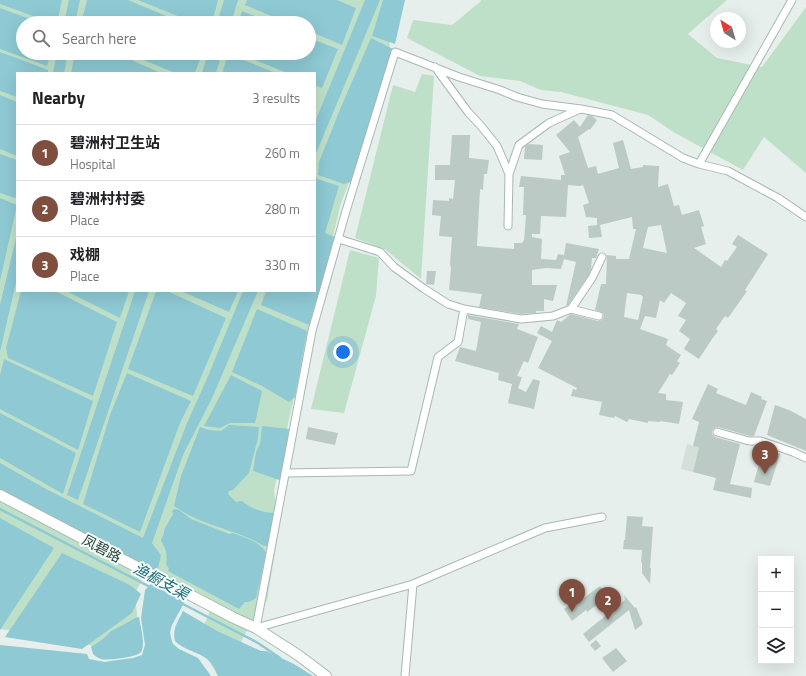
<!DOCTYPE html>
<meta charset="utf-8">
<style>
:root{--surface:#fff;--page:#f2f2f2;--text:#202124;--muted:#757577;--line:#e0e0e0;--accent:#7f4e3f}
body{margin:0;font-family:"Titillium Web","Noto Sans SC",sans-serif;background:var(--page);color:var(--text)}
.controls{position:absolute;right:12px;bottom:12px;display:grid;overflow:hidden;border-radius:0px;box-shadow:0 4px 16px #0002}
.controls button{width:36px;height:36px;display:grid;place-items:center;padding:0;border:0;border-bottom:1px solid var(--line);background:var(--surface);color:var(--text);font:20px sans-serif}
.compass{position:absolute;left:710px;top:12px;width:36px;height:36px;border-radius:50%;background:var(--surface);box-shadow:0 4px 16px #0002;rotate:323deg}
.you{position:absolute;left:343px;top:352px;width:14px;height:14px;margin:-10px;border:3px solid #fff;border-radius:50%;background:#1a73e8;box-shadow:0 0 0 6px #1a73e833}
.badge{display:grid;place-items:center;width:26px;height:26px;border-radius:50%;background:var(--accent);color:#fff;font-size:13px;font-weight:700}
.pin{position:absolute;translate:-50% -33px;filter:drop-shadow(0 1px 2px #0008)}
.pin::after{content:'';position:absolute;top:21px;width:14px;height:12px;background:inherit;clip-path:polygon(0 0,100% 0,50% 100%)}
.list{margin:0;padding:0;list-style:none}
h2{display:flex;justify-content:space-between;align-items:center;height:52px;margin:0;padding:0 16px;font-size:17px}
h2 small{font-size:13px;font-weight:400;color:var(--muted)}
.list li{display:grid;grid-template-columns:26px 1fr auto;gap:12px;align-items:center;box-sizing:border-box;height:56px;padding:0 16px;border-top:1px solid var(--line)}
.list b{display:block;font-size:15px;white-space:nowrap}
.list p{margin:0;font-size:13px;white-space:nowrap;color:var(--muted)}
.list em{font-size:13px;font-style:normal;color:var(--muted)}
.icon{flex:none;width:22px;height:22px;fill:none;stroke:currentColor;stroke-width:2;stroke-linecap:round;stroke-linejoin:round}
.map{position:relative;flex:none;width:806px;height:676px;overflow:hidden}
.search{position:absolute;background:var(--surface);box-shadow:0 4px 16px #0002;left:16px;top:16px;width:300px;height:44px;display:flex;align-items:center;gap:10px;box-sizing:border-box;padding:0 14px;border-radius:22px;color:var(--muted);font-size:15px}
.panel{position:absolute;background:var(--surface);box-shadow:0 4px 16px #0002;left:16px;top:72px;width:300px;height:220px;border-radius:0px}
.map>svg:first-child{display:block}
.built{fill:#d4dfda}
.green{fill:#bfe0c8;fill-rule:evenodd}
.water{fill:#8ec9d4}
.lines{fill:none;stroke-linecap:round;stroke-linejoin:round}
.stream{stroke:#8ec9d4;stroke-width:2.5}
.building{fill:#bbcac4;fill-rule:evenodd}
.street-casing{stroke:#a8b8b2;stroke-width:9}
.secondary-casing{stroke:#a4bbb3;stroke-width:12}
.street{stroke:#fff;stroke-width:7}
.secondary{stroke:#fff;stroke-width:10}
.labels{text-anchor:middle;dominant-baseline:central;stroke-width:4;stroke-linejoin:round;paint-order:stroke}
.street-label{font-size:14px;fill:#24423a;stroke:#f7fbf9}
.water-label{font-size:15px;font-style:italic;fill:#1c6f80;stroke:#f7fbf9}
</style>
<div class="map">
<svg width="806" height="676" viewBox="0 0 806 676">
<rect width="100%" height="100%" fill="#e6efeb"/>
<path class="built" d="M687,444L699,447L693,472L681,469Z"/>
<path class="green" d="M0,0H400L389,37L392,71L341,203L290,415L274,491L279,528L267,601L253,619L241,642L218,676L197,642L214,601L179,582L147,569L135,594L140,643L111,653L73,639L0,629ZM23,23H309V53H23ZM17,73H315V291H17Z
M481,0H727L688,34L717,58L762,67L806,7V173L764,137L743,170L675,133L648,115L561,92L541,90L520,81L480,76L407,38L413,20L452,25L480,2Z
M422,74L434,76L421,279L386,250L355,238L393,85L415,92Z
M350,250L379,258L376,296L344,413L311,409Z"/>
<path class="water" d="M0,0H62L57,23H52L0,4Z
M69,0H80L75,23H64Z
M87,0H128L183,23H81Z
M138,0H218L212,23H195Z
M224,0H238L231,23H217Z
M247,0H337L356,8L342,45L309,31V23H288L245,5Z
M365,0H380L315,156V122Z
M383,0H405L395,44L372,36Z
M0,8L41,23H23V53H51L47,66L0,49Z
M242,11L272,23H238Z
M309,38L338,49L322,88L315,85V73H287L238,53H309Z
M371,38L393,49L351,182L344,184L318,175L319,162L341,107Z
M0,52L48,70V73H17V97L0,91Z
M57,53H68L64,73H53Z
M75,53H115L161,73H71Z
M127,53H202L195,73H175Z
M208,53H222L216,73H202Z
M228,54L276,73H222Z
M0,95L17,102V156L0,149Z
M0,154L17,160V196L15,198L0,193Z
M315,178L339,186L325,233L335,237L309,325L261,305L266,291H315Z
M0,198L17,205L0,281Z
M17,234V278L0,352V305Z
M21,291H55L117,322L93,396L8,358L6,348Z
M66,291H129L120,318Z
M135,291H149L78,500L67,495Z
M156,291H167L226,318L193,396L128,369Z
M181,291H238L229,312Z
M243,291H258L212,398L183,455L152,543L161,555L157,573L0,490V463L46,489L143,538L187,423L206,381Z
M257,309L307,331L295,397L289,402L262,386L232,372Z
M4,359L93,401L78,450L0,409V375Z
M127,373L191,401L180,423L140,532L83,504L110,415Z
M231,375L262,391L255,423H230L220,428L204,426Z
M0,413L76,453L63,494L0,458Z
M229,425L259,427L258,438L249,473L233,490L229,491L228,494L236,502L242,501C250,508 262,513 274,513L270,541L267,546H264C245,534 224,530 202,521C193,518 183,512 174,506L181,476L200,427L209,430L221,431Z
M262,426L289,429L282,479L279,480L253,471L256,452L260,444Z
M176,509L179,510L191,519L229,534L233,533C243,537 264,543 266,554L256,598L249,602H245L239,609L168,571L169,568L166,565C168,555 166,549 161,541L162,537L163,536L165,528L173,514L172,510Z
M0,518L54,548L0,630Z
M62,553L130,585L141,594L132,613L82,649L5,637Z
M152,583L185,601L172,625L170,632L171,638L173,644L179,649L198,658L211,676H0V645L87,654L89,659L105,662L111,661L133,658L142,655L145,645L141,618L145,590Z
M183,611L217,631L261,651H266L294,664L313,676H218C216,672 215,668 212,664C203,652 186,652 175,641C172,628 178,622 183,611Z
M139,617C140,626 146,643 141,652C138,657 107,661 101,659C98,658 95,656 93,654L91,647L103,639L111,631L123,625L135,618Z"/>
<g class="lines">
<path class="stream" d="M0,509L150,587
M181,603L258,643L280,658"/>
</g>
<path class="building" d="M588,115L592,116L597,120L590,130L589,129L578,137L588,168L596,166L598,174L619,168L613,143L623,140L631,169L643,167V165L659,166L658,187L668,184L674,206L679,205L682,215L699,210L704,226L701,227L706,244L694,248L721,267L725,260L727,261L737,247L732,244L738,235L768,254L745,290L747,291L738,304L728,318L725,316L716,329L718,331L712,339L699,359L684,349L690,339L679,331L686,320L678,316L686,303L671,293L664,303L660,300L656,318L645,316L640,329L668,339L666,345L681,355L677,361L680,363L672,375L670,374L658,393L666,394V400L683,402L679,424L660,421V422L648,421V423L629,419L627,422L615,416L614,418L599,415L602,402L571,396L573,389L576,390L577,388L538,368L552,341L537,333L541,326L552,332L557,320L561,322L571,314L598,321L602,320L604,317L603,313L595,310L601,284H606L607,255L616,256V259H629L636,229H633L632,217L600,225L602,237L589,238L588,226L597,225V218L586,217L583,205L589,203L583,185L580,186L568,185L566,217L541,216L540,234H532V237L542,239L541,259L556,260L558,254L564,255L566,243L599,249L596,258H592L591,269L588,276L568,305L566,306L576,262L564,259L561,269L546,268L532,270V285H557L553,301L544,299V311H536V313L521,314L479,307L482,294L449,290L451,268L450,264L452,237L439,236L441,216L432,215L433,200L449,201V198L453,199L455,180H435V165H450L452,135H470L469,158L489,160L487,174H484L483,190L480,189L477,246L514,249V243H522L523,241H524L526,215H523L524,187H519L521,176L561,180V175H565L559,156L570,152L556,135L574,120L580,127ZM661,225L667,253L643,248L648,227ZM627,293L641,295L643,297L638,320L624,317Z
M529,144L543,145L542,160L524,159L525,146Z
M427,271H436L434,285L426,284Z
M468,315L519,324L517,329L538,337L528,363L524,361L517,376L522,377L518,388L526,392L533,379L540,381L534,409L508,403L512,384L498,380L499,373L455,361L460,347L476,351L481,322L468,319Z
M708,384L718,389L716,393L746,405L751,392L762,397L761,399L767,401L754,436H750L718,427L714,428L712,431V434L715,437L740,444L730,484L752,488L751,498L713,490L716,478L693,472L699,447L693,446L699,422L692,419Z
M775,405L789,410L806,419V451L767,435Z
M308,427L338,433L335,445L306,439Z
M763,449L780,454L770,486L754,482Z
M627,516L643,517L642,526L653,527L650,568H651L650,584L642,573V563L641,562L642,550L623,549L624,540H625Z
M600,586L608,597L587,612L586,610L572,621L564,609L571,604L573,606Z
M624,595L635,608L636,607L643,624L635,630L629,610L589,642L583,634L625,600Z
M596,640L601,646L595,651L590,645Z
M616,648L627,661L613,672L602,658Z"/>
<g class="lines">
<g class="street-casing">
<path id="street" d="M435,67L468,112L481,126L497,146L509,174L519,145L549,123L580,109
M699,164L728,171L778,198L806,217
M508,226L509,174
M464,309L521,319L553,316L571,309L592,278L602,257
M571,309L599,316
M717,432L749,441H761L793,452L806,458
M285,473L411,471L438,357L458,342L464,309L448,304L423,288L394,267L380,252L339,239
M602,517L545,528L413,584L256,628L312,331L346,211L395,52L459,77L500,90L517,97L542,104L581,109L612,115L683,158L699,164L792,0
M405,676L413,584"/>
</g>
<g class="secondary-casing">
<path id="secondary" d="M0,495L234,618L256,628L298,655L326,676"/>
</g>
<use href="#street" class="street"/>
<use href="#secondary" class="secondary"/>
</g>
<g class="labels">
<g class="street-label">
<text transform="translate(102 548) rotate(28)">凤碧路</text>
</g>
<g class="water-label">
<text transform="translate(161 581) rotate(28)">渔橱支渠</text>
</g>
</g>
</svg>
<div class="controls">
<button>+</button>
<button>−</button>
<button><svg class="icon" aria-label="layers" viewBox="0 0 24 24"><path d="M12 4l9 5-9 5-9-5zM3 14l9 5 9-5"/></svg></button>
</div>
<svg class="compass" viewBox="-18 -18 36 36"><path d="M0-13l5 13h-10z" fill="#e53935"/><path d="M0 13l5-13h-10z" fill="#757577"/></svg>
<div class="you"></div>
<div class="pin badge" style="left:572px;top:612px">1</div>
<div class="pin badge" style="left:608px;top:620px">2</div>
<div class="pin badge" style="left:765px;top:474px">3</div>
<div class="search"><svg class="icon" aria-label="search" viewBox="0 0 24 24"><circle cx="10" cy="10" r="6"/><path d="M15 15l6 6"/></svg>Search here</div>
<section class="panel">
<h2>Nearby<small>3 results</small></h2>
<ul class="list">
<li><span class="badge">1</span><div><b>碧洲村卫生站</b><p>Hospital</p></div><em>260 m</em></li>
<li><span class="badge">2</span><div><b>碧洲村村委</b><p>Place</p></div><em>280 m</em></li>
<li><span class="badge">3</span><div><b>戏棚</b><p>Place</p></div><em>330 m</em></li>
</ul>
</section>
</div>
